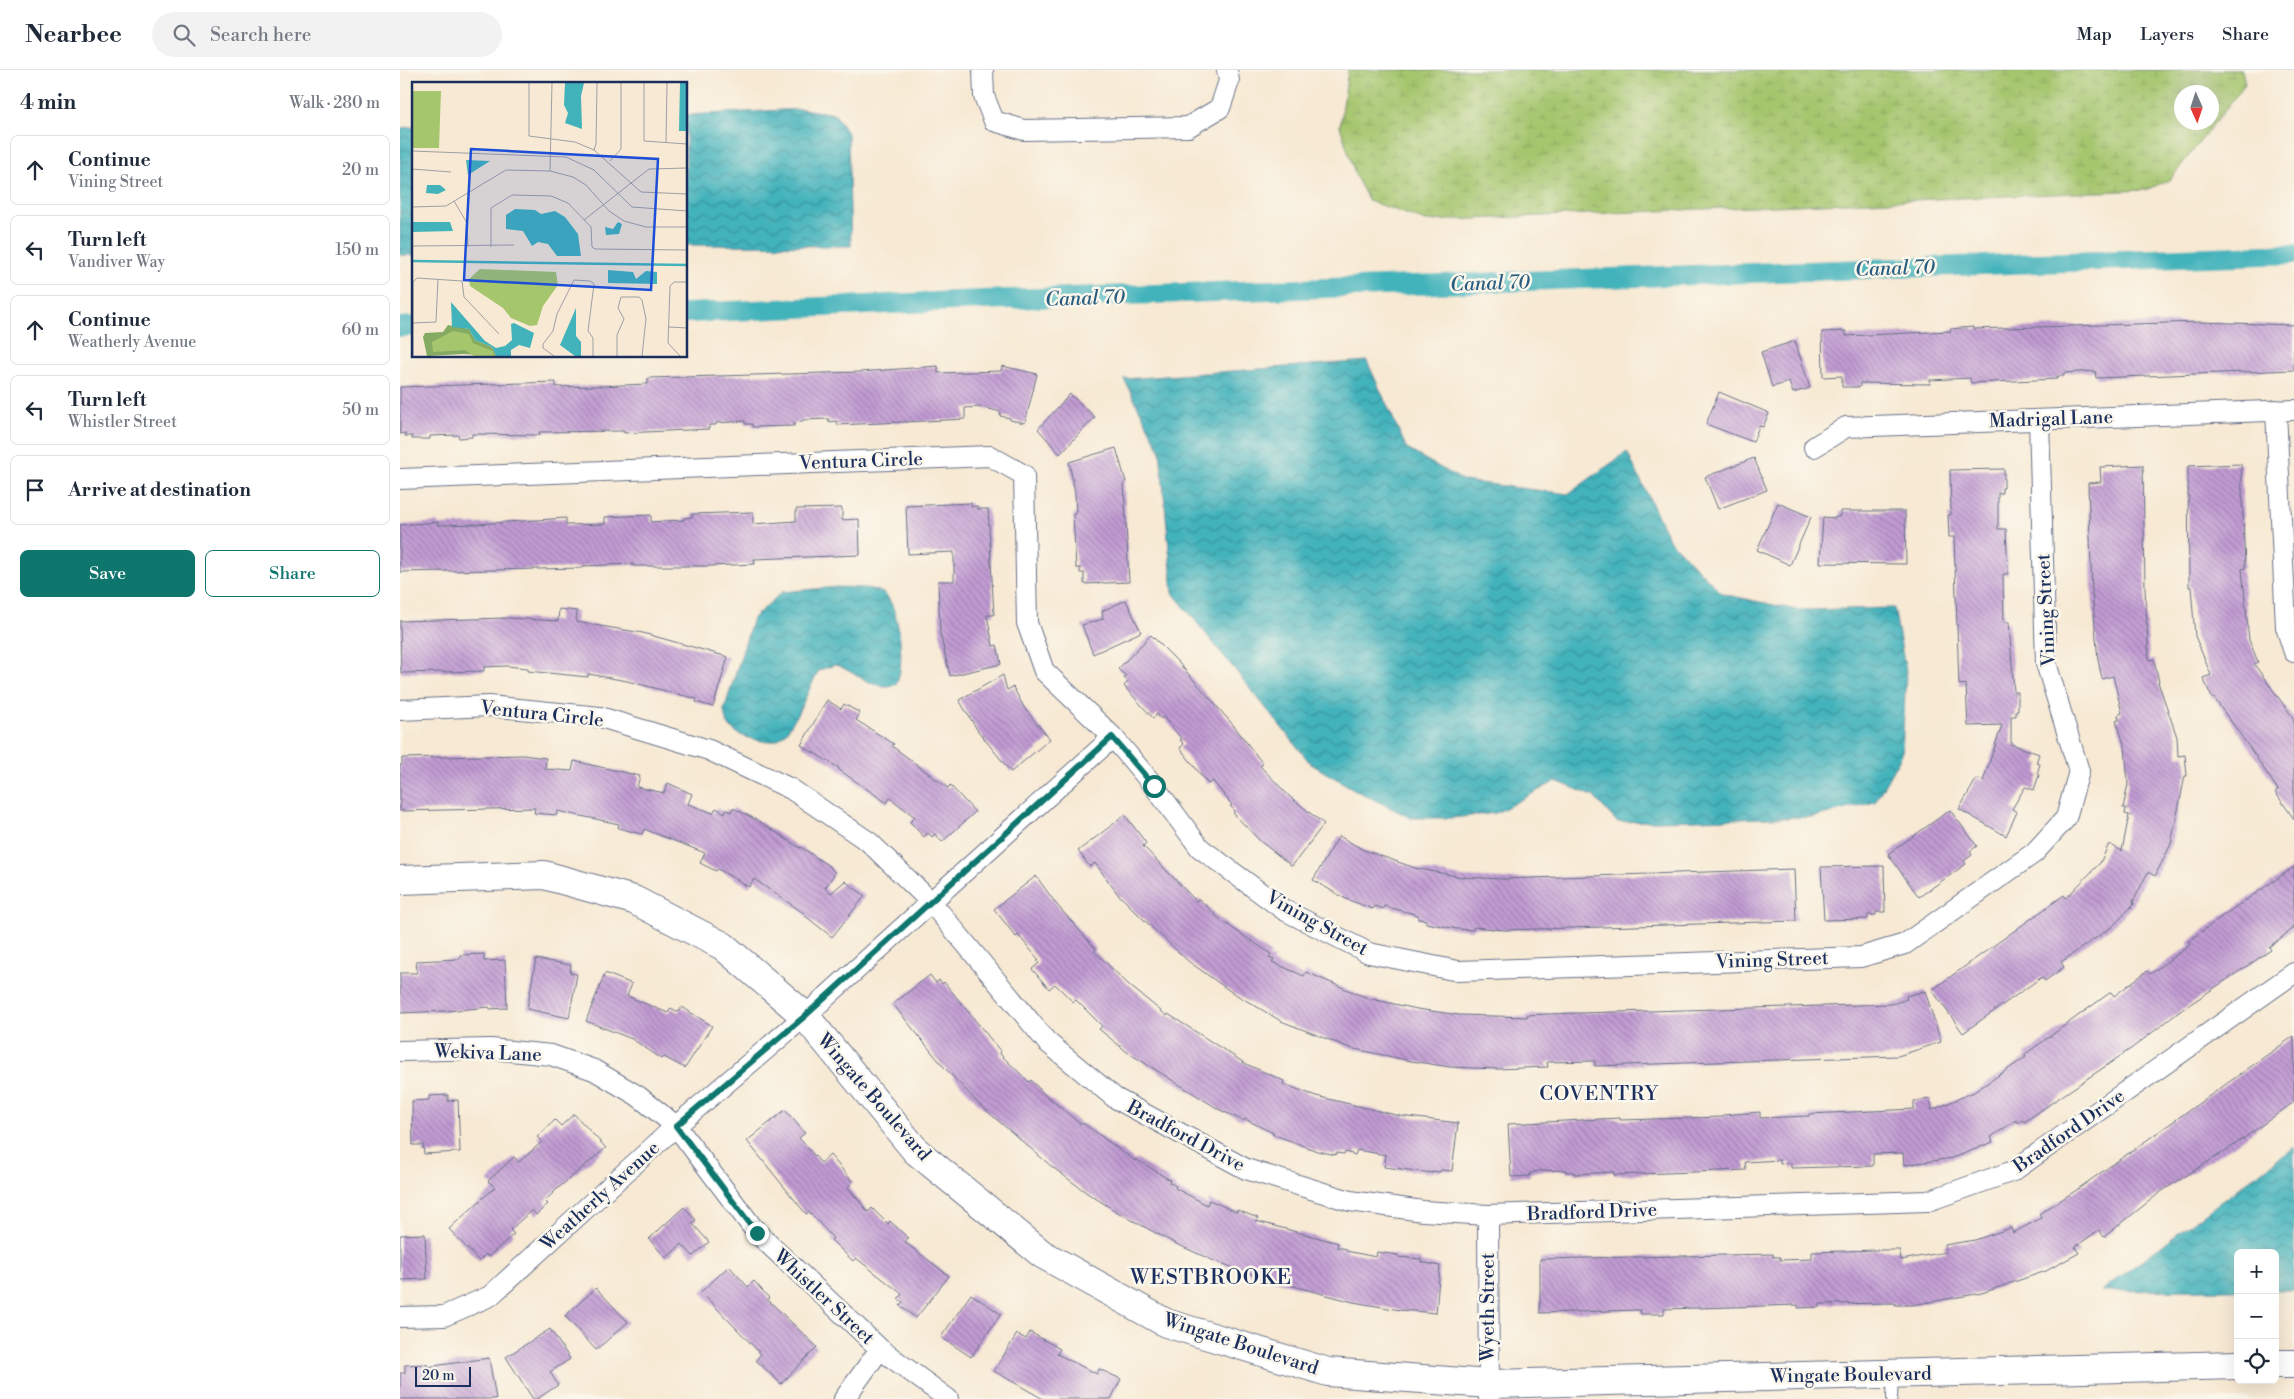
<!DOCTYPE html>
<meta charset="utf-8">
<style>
:root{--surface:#fff;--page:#f2f2f3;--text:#1f2937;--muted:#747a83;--line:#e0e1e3;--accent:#0f766e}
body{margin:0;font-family:"Libre Bodoni",serif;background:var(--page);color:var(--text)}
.controls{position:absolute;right:15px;bottom:15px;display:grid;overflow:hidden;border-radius:8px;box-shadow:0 5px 20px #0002}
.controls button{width:45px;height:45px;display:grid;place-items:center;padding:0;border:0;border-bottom:1px solid var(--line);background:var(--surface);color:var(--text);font:25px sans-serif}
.compass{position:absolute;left:1774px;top:15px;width:45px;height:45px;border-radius:50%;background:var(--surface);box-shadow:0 5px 20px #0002;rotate:177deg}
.scale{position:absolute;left:15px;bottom:12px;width:56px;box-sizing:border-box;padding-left:5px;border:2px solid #1b2f5e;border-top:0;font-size:14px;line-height:18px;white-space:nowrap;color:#1b2f5e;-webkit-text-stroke:4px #fbf7ec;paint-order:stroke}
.stop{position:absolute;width:15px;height:15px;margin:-11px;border:4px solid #0f766e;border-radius:50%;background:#fff}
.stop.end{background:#0f766e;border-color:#fff;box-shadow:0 1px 5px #0008}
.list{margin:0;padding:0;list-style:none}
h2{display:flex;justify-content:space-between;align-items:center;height:65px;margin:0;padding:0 20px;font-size:21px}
h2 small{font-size:16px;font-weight:400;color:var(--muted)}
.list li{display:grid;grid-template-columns:32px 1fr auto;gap:15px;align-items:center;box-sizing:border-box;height:70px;margin:0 10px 10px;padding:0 10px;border:1px solid var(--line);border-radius:8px}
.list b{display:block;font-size:19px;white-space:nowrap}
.list p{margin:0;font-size:16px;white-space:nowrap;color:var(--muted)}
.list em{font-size:16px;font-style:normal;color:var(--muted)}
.actions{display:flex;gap:10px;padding:15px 20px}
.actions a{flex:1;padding:11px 0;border:1px solid var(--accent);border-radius:8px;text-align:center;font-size:18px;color:var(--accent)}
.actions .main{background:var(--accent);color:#fff}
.icon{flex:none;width:28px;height:28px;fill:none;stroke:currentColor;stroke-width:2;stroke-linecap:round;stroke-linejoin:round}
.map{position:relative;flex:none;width:1894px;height:1329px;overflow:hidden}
header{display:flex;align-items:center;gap:30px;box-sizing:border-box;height:70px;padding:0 25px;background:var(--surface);border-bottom:1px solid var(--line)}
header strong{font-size:24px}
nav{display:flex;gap:28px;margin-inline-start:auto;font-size:18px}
.search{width:350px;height:45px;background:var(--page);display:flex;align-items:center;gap:12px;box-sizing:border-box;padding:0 18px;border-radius:28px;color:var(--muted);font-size:19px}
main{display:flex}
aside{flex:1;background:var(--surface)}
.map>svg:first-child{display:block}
.wetland{fill:url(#wetland-marsh);stroke:#607a66;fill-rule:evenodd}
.water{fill:url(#water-waves);stroke:#2e708c}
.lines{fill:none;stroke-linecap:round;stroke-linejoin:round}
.canal{stroke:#42b2bb;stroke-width:20}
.building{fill:url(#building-back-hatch)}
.lane-casing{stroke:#687087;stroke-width:12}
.street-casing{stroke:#687087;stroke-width:22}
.secondary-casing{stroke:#687087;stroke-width:30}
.lane{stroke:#fff;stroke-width:10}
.street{stroke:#fff;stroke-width:20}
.secondary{stroke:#fff;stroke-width:28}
.route{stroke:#0f766e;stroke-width:6}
.labels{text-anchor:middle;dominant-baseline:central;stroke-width:5;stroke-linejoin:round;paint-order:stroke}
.street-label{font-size:19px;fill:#1b2f5e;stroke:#fbf7ec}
.water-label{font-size:20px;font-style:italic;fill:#295d7f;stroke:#fbf7ec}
.neighbourhood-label{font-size:20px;letter-spacing:1px;fill:#1b2f5e;stroke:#fbf7ec}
.quarter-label{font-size:21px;letter-spacing:1px;fill:#1b2f5e;stroke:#fbf7ec}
.inset-river{fill:none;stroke:#42b2bb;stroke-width:2.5}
.inset-road{fill:none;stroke:#9f9fa4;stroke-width:1}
.view{fill:#1d4ed8;fill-opacity:0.15;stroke:#1d4ed8;stroke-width:2.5}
.inset-edge{fill:none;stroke:#1b2f5e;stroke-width:2.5}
</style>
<header>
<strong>Nearbee</strong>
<div class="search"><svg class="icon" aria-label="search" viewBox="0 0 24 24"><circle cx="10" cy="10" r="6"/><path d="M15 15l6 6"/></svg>Search here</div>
<nav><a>Map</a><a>Layers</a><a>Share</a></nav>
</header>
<main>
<aside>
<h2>4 min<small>Walk · 280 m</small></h2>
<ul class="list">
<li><svg class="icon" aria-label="ahead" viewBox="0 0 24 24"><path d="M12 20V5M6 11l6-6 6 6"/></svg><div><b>Continue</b><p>Vining Street</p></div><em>20 m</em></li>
<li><svg class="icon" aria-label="left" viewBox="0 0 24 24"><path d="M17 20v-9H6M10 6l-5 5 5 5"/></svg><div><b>Turn left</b><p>Vandiver Way</p></div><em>150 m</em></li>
<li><svg class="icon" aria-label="ahead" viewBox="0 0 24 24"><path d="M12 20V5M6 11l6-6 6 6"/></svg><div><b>Continue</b><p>Weatherly Avenue</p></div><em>60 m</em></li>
<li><svg class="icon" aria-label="left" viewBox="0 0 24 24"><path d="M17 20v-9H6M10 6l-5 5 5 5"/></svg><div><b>Turn left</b><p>Whistler Street</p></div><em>50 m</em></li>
<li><svg class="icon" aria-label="arrive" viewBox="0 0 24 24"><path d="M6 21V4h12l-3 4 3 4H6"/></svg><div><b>Arrive at destination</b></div></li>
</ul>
<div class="actions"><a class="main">Save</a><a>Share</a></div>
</aside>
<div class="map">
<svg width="1894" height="1329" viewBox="0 0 1894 1329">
<defs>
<pattern id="wetland-marsh" width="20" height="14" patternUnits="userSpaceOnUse" patternTransform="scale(1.25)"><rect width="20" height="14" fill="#a6c66e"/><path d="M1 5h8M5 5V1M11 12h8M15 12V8" fill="none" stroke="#8eaa62"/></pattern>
<pattern id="water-waves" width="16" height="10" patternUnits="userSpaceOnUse" patternTransform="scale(1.25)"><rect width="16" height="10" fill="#42b2bb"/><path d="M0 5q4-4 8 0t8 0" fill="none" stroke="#36919b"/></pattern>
<pattern id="building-back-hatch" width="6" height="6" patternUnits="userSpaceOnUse" patternTransform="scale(1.25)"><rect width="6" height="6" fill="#c19bd3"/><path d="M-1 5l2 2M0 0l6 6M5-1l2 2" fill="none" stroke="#9c7fae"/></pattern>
</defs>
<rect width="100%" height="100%" fill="#fbf7ec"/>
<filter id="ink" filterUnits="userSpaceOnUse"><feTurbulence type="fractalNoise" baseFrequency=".02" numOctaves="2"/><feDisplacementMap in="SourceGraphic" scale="10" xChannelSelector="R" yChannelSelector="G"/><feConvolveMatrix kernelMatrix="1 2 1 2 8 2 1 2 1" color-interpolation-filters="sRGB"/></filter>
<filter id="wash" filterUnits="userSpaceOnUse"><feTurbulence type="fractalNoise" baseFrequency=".0096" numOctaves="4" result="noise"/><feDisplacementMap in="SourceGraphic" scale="20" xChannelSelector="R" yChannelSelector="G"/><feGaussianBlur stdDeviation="1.12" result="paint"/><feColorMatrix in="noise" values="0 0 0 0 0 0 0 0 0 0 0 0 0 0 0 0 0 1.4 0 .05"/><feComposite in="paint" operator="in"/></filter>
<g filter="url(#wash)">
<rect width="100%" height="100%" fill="#f7e9d3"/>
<path class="wetland" d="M948,0H1842L1845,14L1770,110L1745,120L1026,151L969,131L956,107L940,56ZM1782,22H1812V52H1782Z"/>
<path class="water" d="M402,39L435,44L448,65L451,176L286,175V45Z
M14,57V185H0V58Z
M967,291L1007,379L1064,411L1168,424L1227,382L1270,471L1323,524L1397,540L1494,538L1506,602L1502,684L1475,732L1414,747L1217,752L1193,726L1156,711L1096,743L1053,748H1011L957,721L911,694L773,523L760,380L724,309Z
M437,517C451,518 471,516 483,523C500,533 506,599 496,614C476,623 453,600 435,595L419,600C410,615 391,668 374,671C365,673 352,669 343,666C331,661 325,653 324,640L353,548L382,522Z
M1894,1077V1220H1875V1183H1838V1220L1701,1221Z"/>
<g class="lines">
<path class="canal" d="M286,243L555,231L1894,184
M0,257L14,256"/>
</g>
<g id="blocks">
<path class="building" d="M1800,252L1894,255V300L1696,308L1695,301L1664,303V306H1657V309L1571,313L1570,308L1530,310V314L1460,313V317H1442V306L1423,307L1422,262L1446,261V266L1551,261L1550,259L1573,257V259Z
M1395,271L1410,318L1393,323L1389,312L1372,317L1361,282Z
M538,296V303L601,301L602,296L637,304L625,353L610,350V348L600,346L601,342L581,337L565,338V349L546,350L437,355V351L429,352V349L402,350L401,352L394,353V356L353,357L352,354H345V351L316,353V355H309V359L224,363V361L139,362L140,365L72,364V367L59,368L58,365L30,366V369H12V366H5V363L0,364V317L156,312V317L199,316L248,314V308L460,302Z
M1319,322L1369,343L1363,357L1359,356L1353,372L1306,354Z
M670,324L695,347L660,384L638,359Z
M716,378L726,412L724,413L729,512L684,514V503H680V498H676L673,444H676L675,423L669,392Z
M1354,388L1367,420L1318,439L1305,407Z
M1841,394L1845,498L1842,499L1849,570L1858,592L1854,594L1894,649V749L1875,722L1878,720L1850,678L1814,628H1812L1803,608L1811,605L1795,566L1791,517H1789L1788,396Z
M1743,395L1745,519L1749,590L1754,589L1759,612H1758L1777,667L1778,686L1785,685L1787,706H1785L1771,774L1755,806L1748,802L1733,832L1734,834L1713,856L1661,892L1664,897L1645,911L1642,907L1563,963L1532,920L1664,825L1666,828L1700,793L1709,774L1722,781L1729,745L1725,744L1726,738H1723L1728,714L1725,676L1716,651L1719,650L1718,645L1722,643L1713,606L1702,609L1698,590L1692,522L1688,413L1701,412L1700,397Z
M1604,399V418H1602V423H1598V459H1606L1608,504H1603L1604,552H1609L1614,622H1618V640H1616V646H1611V674L1639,684L1636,693L1640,694L1637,704L1639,705L1634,720L1625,717L1612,739L1617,742L1606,766L1559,739L1577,708L1583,711L1602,655L1568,656L1566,614L1559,615L1554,467H1549L1548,445H1551L1550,400Z
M571,433V437L577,436V439H588L594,545H587L593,576L597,575L601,594L550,606L540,563L538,511H554V482L508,484L506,436Z
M1378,433L1411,447L1390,495L1357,480Z
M442,438V450L459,449L460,485L354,489L355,494L311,496H233V494L183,496V498L0,502V455L38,452V455L78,454L166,448V455L205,454V447L251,445V452L284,450V448L292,447V444L353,442V454L396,451V439Z
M1440,441H1505L1506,494L1420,493L1423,447L1435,448L1440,446Z
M726,530L741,562L693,584L682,555L703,549L702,541Z
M159,539L177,541L176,552L243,563L328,587L313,637L296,632L297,629L227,611L188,604V607L128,601V598L106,596L84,597V601L1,603L0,551L108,548L158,551Z
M751,565L777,591L834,656L863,694L860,696L889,726L924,754L892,796L860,771L833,743L835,741L830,736L832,735L813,711L808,714L780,678L784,674L780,670L782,669L763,647L761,649L757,644L753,648L724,616L728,612L724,608L726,606L718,599Z
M603,605L607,620L613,617L625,639L650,669L611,702L578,661L559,630Z
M427,630L441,639L444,634L460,643L456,650L494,674L492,676L548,718L550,715L575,742L542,772L535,764L532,767L528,763L524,767L510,752L515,747L490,728L487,733L438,699L439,698L401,675Z
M123,685L146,688L145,699L172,701L174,691L240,706L237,717L264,723L268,713L292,724L288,734L313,743L316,738L325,743L326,739L331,742L333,738L357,750L400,778L401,777L430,797L435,803L425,818L431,823L445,811L465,826L432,867L404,845L405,844L354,809L349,817L318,799L316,801L300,793L305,783L244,759L242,764L218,758L219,754L157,741V745L134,743L135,738L0,741V695H2V688Z
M1550,740L1577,776L1570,781L1572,785L1564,791L1566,794L1519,827L1488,784Z
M725,745L746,773L743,776L796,831L799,829L822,851L871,884L869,887L874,889L872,892L904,906L906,902L967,928L1017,939L1059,945L1127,947V945L1146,944L1492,934L1507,929L1506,926L1525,921L1541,972L1498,986L1195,996V991L1147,992L1148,997L1097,999L1050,997L1011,991L950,978L881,951L830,921L788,891L742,848L717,823L695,793L690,797L678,781Z
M939,766L964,780L1015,798L1062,807L1103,809L1394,799L1396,851L1105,860L1074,857L1073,860L1058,859L1026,853V850L1018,849V845L984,836L983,839L975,836L973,839L946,829L913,810Z
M1484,796L1485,842H1476V845H1468V849L1424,850L1421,797Z
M1894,797V858L1869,877L1871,880L1783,939L1732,978L1624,1052L1622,1050L1618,1053L1616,1050L1591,1067L1593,1072L1553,1088L1504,1095L1503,1083L1473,1084V1096L1391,1098V1093L1380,1094V1090L1345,1092L1346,1100L1214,1105V1102L1174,1104V1102H1166V1100L1138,1101L1130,1103V1106L1111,1107L1108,1054L1220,1048V1050L1323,1047V1045L1360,1042V1048L1409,1046V1044L1514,1039V1031L1530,1029L1532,1040L1574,1022L1626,987L1624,985L1711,922L1714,926L1747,901L1750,904L1790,875L1788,872L1821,847Z
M636,806L657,835L696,879L694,881L729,915L767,946L768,944L846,994L884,1011L883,1014L916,1026L1000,1046L1058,1053L1052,1101L1041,1100L1040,1102L1032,1101L1033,1103L984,1097L986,1085L957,1080L955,1085L945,1082L944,1084L936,1083V1085L917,1081L872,1064L873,1063L845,1049L844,1051L820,1040L727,982L699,959L702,956L676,930L673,932L655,914L649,919L632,899L639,893L637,891L639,890L618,865L616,867L594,839Z
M84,884V891L105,890L107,938L90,939L89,937L47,941L0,943V903H17L16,891L60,889V885Z
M136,889L171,895L170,903L177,904L169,948L127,939Z
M205,903L232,914L227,926L268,943L271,938L278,942L282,937L312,956L285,998L264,987L262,989L232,969L186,951Z
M530,905L536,913L539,910L542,914L544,912L601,982L600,984L629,1012L631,1010L644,1024L682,1055L683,1053L735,1091L736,1089L770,1110L769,1112L776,1116L775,1118L807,1135L809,1130L837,1142V1140L858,1148L856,1151L938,1173L937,1177L947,1179L946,1181L976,1187L977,1182L998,1185L997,1187L1021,1189V1192L1040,1196L1036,1243L1000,1240L953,1232L860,1207L812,1190L774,1173L719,1143L687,1123L651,1096L580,1035L543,996L493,934Z
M1894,966V1032L1833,1076L1762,1121L1704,1167L1699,1160L1675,1177L1679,1183L1646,1201L1582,1223L1512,1235H1495V1233L1420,1234V1237L1398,1238V1235L1264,1239V1244H1241L1240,1240L1140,1243V1189L1373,1184V1187H1380V1190L1412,1189V1182L1475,1180H1500L1501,1190L1546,1182L1544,1175L1575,1170L1611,1158L1613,1163L1641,1148L1639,1144L1675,1121Z
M48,1025V1031L58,1030L60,1082L24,1084L23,1075H13L12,1031L29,1030V1026Z
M385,1040L405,1063L399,1068L421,1093L430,1085L453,1112L448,1117L468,1142L472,1138L488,1154L490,1151L508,1168L505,1172L549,1206L516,1248L500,1236L503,1232L498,1229L502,1224L456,1188L453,1191L431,1170L433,1168L409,1142L406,1144L347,1071Z
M174,1044L206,1078L157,1119L145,1131L148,1134L136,1145L132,1140L110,1160L114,1164L88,1187L86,1184L79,1191L49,1159L95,1117L88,1111L114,1087L119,1092L142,1072L137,1067L155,1050L161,1056Z
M284,1137L296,1150L292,1153L309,1172L293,1186L282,1174L266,1188L249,1169Z
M25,1164L27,1209L0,1210V1165Z
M329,1196L348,1217L354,1211L369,1228L367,1229L417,1277L381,1314L356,1290L361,1284L301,1222Z
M196,1218L228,1252L196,1280L165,1246Z
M571,1224L601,1244L571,1287L541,1267Z
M150,1259L170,1289L150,1302L158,1315L137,1329H133L106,1287Z
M630,1262L660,1279L657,1284L697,1304L699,1299L721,1309L711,1329H643L594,1301L617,1264L626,1269Z
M89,1288L96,1329H0V1303H5V1295L27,1294V1297Z"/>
</g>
</g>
<g filter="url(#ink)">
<use href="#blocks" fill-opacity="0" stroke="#687087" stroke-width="1"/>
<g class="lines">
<g class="lane-casing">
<path id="lane" d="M1492,1329L1493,1304"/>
</g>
<g class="street-casing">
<path id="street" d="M583,0L584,26L594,51L624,60L788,57L820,38L829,11L827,0
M1876,340L1886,557L1894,582
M1414,377L1446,357L1894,340
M0,409L590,386L624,405L627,553L644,601L713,667L754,716L800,778L884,840L969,883L1058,901L1461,887L1505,874L1634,783L1666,748L1679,701L1646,593L1639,350
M0,640L89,636L200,647L309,680L391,719L469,772L531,832L647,972L715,1028L846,1099L950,1131L1023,1141L1088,1145L1528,1131L1613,1101L1894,903
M0,981L91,979L151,985L194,1000L238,1026L276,1056L357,1163L480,1279L548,1329
M1088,1145L1089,1329
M0,1247L44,1246L90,1226L276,1056L405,946L713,667
M444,1329L480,1279"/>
</g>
<g class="secondary-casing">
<path id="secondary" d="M0,810L144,805L234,830L323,876L405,946L516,1081L642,1184L766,1253L928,1302L1089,1314L1838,1295
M1875,1294H1894"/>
</g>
<use href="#lane" class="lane"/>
<use href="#street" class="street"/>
<use href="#secondary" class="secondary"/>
</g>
</g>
<g class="lines" filter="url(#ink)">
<path class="route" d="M357,1163L276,1056L405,946L712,667L754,716"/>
</g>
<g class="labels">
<g class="street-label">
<text transform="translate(1651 349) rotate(-2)">Madrigal Lane</text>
<text transform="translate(461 391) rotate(-2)">Ventura Circle</text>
<text transform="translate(1646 540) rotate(-93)">Vining Street</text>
<text transform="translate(142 644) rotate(6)">Ventura Circle</text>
<text transform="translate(917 853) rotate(29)">Vining Street</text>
<text transform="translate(1372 890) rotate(-2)">Vining Street</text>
<text transform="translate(88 983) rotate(2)">Wekiva Lane</text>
<text transform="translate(474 1027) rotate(49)">Wingate Boulevard</text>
<text transform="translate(1669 1061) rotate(-35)">Bradford Drive</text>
<text transform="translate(786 1066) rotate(28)">Bradford Drive</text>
<text transform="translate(200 1126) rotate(-42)">Weatherly Avenue</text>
<text transform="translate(1192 1142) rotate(-2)">Bradford Drive</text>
<text transform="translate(424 1227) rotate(43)">Whistler Street</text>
<text transform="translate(1088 1237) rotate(-90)">Wyeth Street</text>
<text transform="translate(841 1274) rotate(18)">Wingate Boulevard</text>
<text transform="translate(1451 1305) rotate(-1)">Wingate Boulevard</text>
</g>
<g class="water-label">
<text transform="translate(1495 199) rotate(-2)">Canal 70</text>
<text transform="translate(1090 214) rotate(-2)">Canal 70</text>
<text transform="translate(685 229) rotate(-2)">Canal 70</text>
</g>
<g class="neighbourhood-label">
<text x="1199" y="1024">COVENTRY</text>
</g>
<g class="quarter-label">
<text x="811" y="1208">WESTBROOKE</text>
</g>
</g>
<g transform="translate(12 12)">
<rect width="275" height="275" fill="#f7e9d3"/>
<path d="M36,243L57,247L63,258L80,265L84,274L51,272L15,274L11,255L13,251L31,250Z" fill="#84ab61"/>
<path d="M68,187L144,190L146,203L131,224L125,243L118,244L99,236L91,226L58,204L57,197ZM41,249L57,252L61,261L81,269L82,274H62L53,268L21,270L20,260Z" fill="#a6c66e"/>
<path d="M0,9H29L27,66H0Z" fill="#a6c66e"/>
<path d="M153,1H172L169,14L170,47L153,41L156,31L152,23ZM268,1H275V49H267ZM54,78L78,79L56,93ZM15,103H28L34,108L26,112L14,111ZM103,127L123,128L129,132L143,129L153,135L166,152L169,174H145L136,162L126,160L120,164L111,149L94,147V133ZM0,140H38L41,149L0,150ZM206,140L210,142L207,152L194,153L193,145L201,147ZM196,188L221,190L224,197L234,189L245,190V202L196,201ZM39,220L73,259L84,266L93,264L100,258L99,242L102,241L122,251L118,266L107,263L99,268V274H84L80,265L63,258L57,247L40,245ZM164,226V254L169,260V274H163L148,263Z" fill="#42b2bb"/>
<path class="inset-river" d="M0,179L275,183"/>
<path class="inset-road" d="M117,1V54L163,60L182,68L229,110L275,112M232,1V59L275,62M254,61L255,1M182,68L184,62L185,1M0,69L154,75L182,88L220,125L275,129M198,79L209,67V1M0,87L39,90M138,89L140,1M0,106V87M42,119L55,141L56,165M0,125L34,124L94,88L138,89L161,95L174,103L197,129L212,139L234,145H275M172,138L237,87L275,86M0,164L102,163M79,165V126L100,113L139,114L156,121L179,145L180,165L183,167L275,168M0,241L24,240L26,197M257,245L275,246M1,274V200L5,196L50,199L52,215L87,252M142,274L131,266V262L141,249L145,232L162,198L178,199L182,202L176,249L181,256V274M205,274V253L212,237L206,226L209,215H227L230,218L234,237L230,274M268,274L256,261L258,204L262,200H275"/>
<path class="view" d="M59,67L246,77L239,208L52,198Z"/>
<rect width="275" height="275" class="inset-edge"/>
</g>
</svg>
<div class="controls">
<button>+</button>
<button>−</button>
<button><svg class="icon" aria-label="locate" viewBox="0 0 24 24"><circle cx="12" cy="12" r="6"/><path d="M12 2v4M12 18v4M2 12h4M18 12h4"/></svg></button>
</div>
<svg class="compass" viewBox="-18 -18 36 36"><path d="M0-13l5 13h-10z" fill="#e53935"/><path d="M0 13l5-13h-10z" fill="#747a83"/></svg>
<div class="scale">20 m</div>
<div class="stop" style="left:754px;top:716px"></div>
<div class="stop end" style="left:357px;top:1163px"></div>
</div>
</main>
